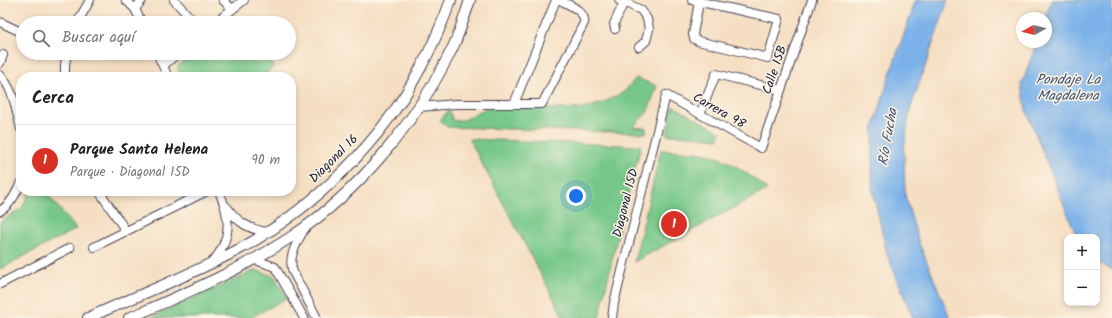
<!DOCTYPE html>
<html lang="es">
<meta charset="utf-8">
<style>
:root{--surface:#fff;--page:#f2f2f2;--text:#222;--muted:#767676;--line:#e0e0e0;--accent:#d93025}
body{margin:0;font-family:Kalam,sans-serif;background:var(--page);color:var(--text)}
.controls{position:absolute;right:12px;bottom:12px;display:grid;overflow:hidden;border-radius:8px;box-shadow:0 2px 6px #0003}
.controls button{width:36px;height:36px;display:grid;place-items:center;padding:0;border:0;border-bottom:1px solid var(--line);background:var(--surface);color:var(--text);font:20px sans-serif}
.compass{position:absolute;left:1016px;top:12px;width:36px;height:36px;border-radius:50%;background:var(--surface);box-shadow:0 2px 6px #0003;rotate:262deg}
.you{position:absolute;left:576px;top:196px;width:14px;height:14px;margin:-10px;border:3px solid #fff;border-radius:50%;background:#1a73e8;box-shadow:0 0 0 6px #1a73e833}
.badge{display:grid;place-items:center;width:26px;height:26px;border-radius:50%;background:var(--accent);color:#fff;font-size:13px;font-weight:700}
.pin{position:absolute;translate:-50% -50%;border:2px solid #fff;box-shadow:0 1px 4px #0006}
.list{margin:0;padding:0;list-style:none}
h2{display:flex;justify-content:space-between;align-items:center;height:52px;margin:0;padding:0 16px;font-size:17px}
h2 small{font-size:13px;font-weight:400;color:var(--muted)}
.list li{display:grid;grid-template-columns:26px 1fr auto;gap:12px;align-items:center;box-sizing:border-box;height:72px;padding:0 16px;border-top:1px solid var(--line)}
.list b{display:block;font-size:15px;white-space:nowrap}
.list p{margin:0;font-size:13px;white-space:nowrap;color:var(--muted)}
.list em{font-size:13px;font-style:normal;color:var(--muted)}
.icon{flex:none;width:22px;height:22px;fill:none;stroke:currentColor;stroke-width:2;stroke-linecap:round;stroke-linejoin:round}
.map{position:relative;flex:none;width:1112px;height:318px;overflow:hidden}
.search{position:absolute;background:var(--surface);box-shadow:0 2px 6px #0003;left:16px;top:16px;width:280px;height:44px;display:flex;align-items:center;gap:10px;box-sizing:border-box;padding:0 14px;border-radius:22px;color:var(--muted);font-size:15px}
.panel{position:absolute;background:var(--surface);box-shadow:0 2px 6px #0003;left:16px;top:72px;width:280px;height:124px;border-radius:16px}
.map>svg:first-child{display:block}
.green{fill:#76c789;stroke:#4c7462}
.water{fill:#7bb2ea;stroke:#4e6a92}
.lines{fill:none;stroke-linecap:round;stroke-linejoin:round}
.minor-casing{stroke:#423e4f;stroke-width:10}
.major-casing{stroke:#423e4f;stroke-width:12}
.minor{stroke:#fff;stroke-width:8}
.major{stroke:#fff;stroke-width:10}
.labels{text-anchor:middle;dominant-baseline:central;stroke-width:3;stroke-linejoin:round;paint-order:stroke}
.street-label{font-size:13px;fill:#22223b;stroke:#fcf5e5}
.water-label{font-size:14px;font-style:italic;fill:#415478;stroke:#fcf5e5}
</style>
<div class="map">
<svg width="1112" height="318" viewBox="0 0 1112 318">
<rect width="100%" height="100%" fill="#fcf5e5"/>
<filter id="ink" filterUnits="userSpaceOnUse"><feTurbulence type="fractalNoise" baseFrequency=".025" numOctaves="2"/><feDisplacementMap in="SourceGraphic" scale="8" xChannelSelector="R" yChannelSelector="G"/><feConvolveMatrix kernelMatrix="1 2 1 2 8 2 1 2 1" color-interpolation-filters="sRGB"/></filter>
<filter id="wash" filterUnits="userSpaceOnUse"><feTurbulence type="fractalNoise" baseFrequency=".012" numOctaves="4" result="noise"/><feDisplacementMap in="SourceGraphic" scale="16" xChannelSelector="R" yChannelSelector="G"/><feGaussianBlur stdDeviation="0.9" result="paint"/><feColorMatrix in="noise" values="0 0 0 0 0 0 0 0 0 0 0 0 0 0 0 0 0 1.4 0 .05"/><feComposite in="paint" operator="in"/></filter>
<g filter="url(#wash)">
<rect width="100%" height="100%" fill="#f5dec2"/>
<path class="green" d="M194,53H259L275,66L261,77H181L177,67Z
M636,78L657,86L647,113L633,127L646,128V133L447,127L440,120L449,110L453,121L464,120L486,108L582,109L603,103L624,92Z
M673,106L721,132L718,139L691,136L667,135Z
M469,139L641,146L620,225L599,318H564Z
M661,150C679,151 697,151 714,156C734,162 751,177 767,189L763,192L634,262Z
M30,191H45L76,229L0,269V222L22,208Z
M255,270L274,276L287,298L250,318H150Z"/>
<path class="water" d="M916,0H948L910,110L904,148L905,195L919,243L950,318H913L887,254L872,187L873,130L892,68Z
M1052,0H1112V270L1097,262V237H1077L1026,110L1022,84L1037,42H1046L1045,18Z"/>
</g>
<g filter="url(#ink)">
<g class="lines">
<g class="minor-casing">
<path id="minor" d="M126,0L135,9L142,23
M174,0L195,23
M223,0L232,9
M619,0L641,10L647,19L649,29L646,41L639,47
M692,0L779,19L768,58L698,41L694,39L693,34L699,2
M135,9L142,0
M0,22L23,33
M77,23L90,0
M215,23L244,0
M615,29L614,24L624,2
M157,53L168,77
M0,63L3,55
M163,66L178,53
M0,75C14,89 16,111 21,129
M65,77V65L67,53
M514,104L556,0
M419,107L456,104H542L584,23C586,11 569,5 560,0
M700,114L716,74L781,90
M99,191L126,231
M227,207C238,223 249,229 267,232
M0,211C11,204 16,194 21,182
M305,227C298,242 287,256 293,272L317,318
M94,247L207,191
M253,259L275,267L304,318
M213,262C232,237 231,219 219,191
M0,284L70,248
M612,318L614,303L666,95L761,148L812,0"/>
</g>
<g class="major-casing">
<path id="major" d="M88,318C140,294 195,274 245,246C316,206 382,141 420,69C432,47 442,24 451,0
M129,318C184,294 241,270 291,237C360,191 418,120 454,45C460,31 465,15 470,0"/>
</g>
<use href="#minor" class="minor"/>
<use href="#major" class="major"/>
</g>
</g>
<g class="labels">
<g class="street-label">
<text transform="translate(775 70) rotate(-71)">Calle 15B</text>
<text transform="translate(719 111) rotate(30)">Carrera 98</text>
<text transform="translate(334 159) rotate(-45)">Diagonal 16</text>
<text transform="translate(626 203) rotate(-76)">Diagonal 15D</text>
</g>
<g class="water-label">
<text x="1068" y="80">Pondaje La<tspan x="1068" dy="16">Magdalena</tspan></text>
<text transform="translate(888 137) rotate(-80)">Río Fucha</text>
</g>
</g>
</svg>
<div class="controls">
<button>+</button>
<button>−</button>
</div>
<svg class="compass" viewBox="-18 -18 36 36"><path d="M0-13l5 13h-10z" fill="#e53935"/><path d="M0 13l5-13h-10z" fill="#767676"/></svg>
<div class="you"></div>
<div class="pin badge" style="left:674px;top:224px">1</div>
<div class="search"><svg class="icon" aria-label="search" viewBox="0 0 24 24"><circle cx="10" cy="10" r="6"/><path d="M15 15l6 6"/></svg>Buscar aquí</div>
<section class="panel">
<h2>Cerca<small></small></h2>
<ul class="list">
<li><span class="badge">1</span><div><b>Parque Santa Helena</b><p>Parque · Diagonal 15D</p></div><em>90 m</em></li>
</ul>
</section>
</div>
